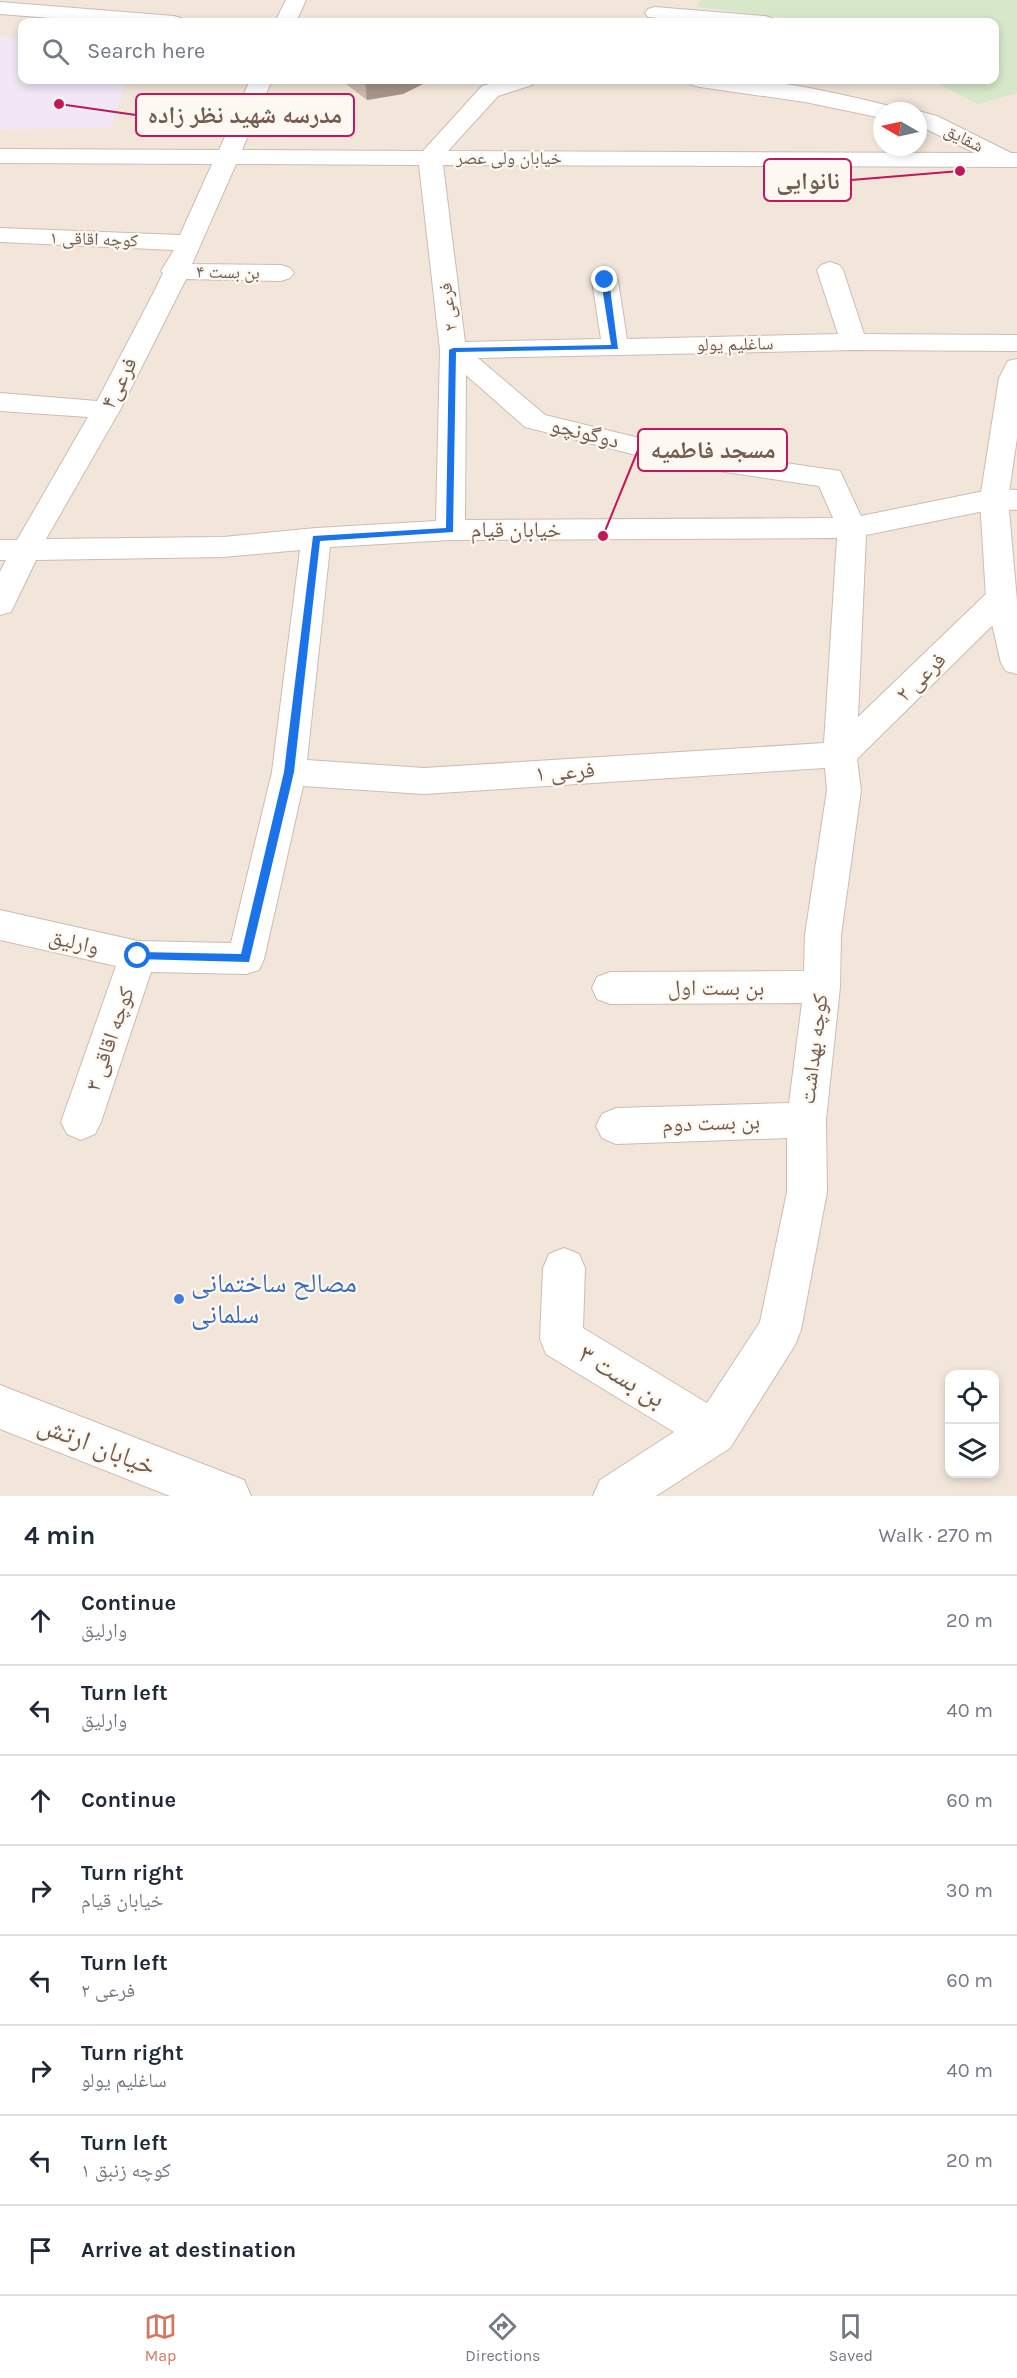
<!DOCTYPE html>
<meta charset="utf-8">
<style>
:root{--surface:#fff;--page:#f6f6f7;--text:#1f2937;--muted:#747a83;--line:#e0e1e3;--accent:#d7765e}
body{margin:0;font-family:Karla,"Noto Naskh Arabic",sans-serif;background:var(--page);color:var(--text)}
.controls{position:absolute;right:18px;bottom:18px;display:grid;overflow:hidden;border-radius:12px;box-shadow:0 3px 9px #0003}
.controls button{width:54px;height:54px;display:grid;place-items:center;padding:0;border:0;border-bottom:2px solid var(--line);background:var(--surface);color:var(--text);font:30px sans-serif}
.compass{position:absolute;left:873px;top:102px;width:54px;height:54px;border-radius:50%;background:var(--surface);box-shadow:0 3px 9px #0003;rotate:279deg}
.stop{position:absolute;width:18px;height:18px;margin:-14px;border:4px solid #1a73e8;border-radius:50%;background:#fff}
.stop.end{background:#1a73e8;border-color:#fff;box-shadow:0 2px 6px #0008}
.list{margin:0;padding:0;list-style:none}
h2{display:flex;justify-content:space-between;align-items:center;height:78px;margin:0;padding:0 24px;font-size:26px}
h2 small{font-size:20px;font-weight:400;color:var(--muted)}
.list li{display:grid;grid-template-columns:39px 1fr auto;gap:18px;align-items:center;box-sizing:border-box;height:90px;padding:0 24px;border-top:2px solid var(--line)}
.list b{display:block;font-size:22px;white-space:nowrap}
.list p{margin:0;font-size:20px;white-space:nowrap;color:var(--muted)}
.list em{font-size:20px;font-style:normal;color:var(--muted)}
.icon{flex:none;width:33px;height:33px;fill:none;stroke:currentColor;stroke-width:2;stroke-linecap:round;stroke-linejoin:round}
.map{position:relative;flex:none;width:1017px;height:1496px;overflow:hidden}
.search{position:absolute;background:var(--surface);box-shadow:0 3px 9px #0003;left:18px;right:18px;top:18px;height:66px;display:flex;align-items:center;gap:15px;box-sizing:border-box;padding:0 21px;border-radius:12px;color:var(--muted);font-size:22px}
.sheet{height:798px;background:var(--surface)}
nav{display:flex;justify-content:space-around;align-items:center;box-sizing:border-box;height:84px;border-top:2px solid var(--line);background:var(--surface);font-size:16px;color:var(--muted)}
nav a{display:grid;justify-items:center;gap:3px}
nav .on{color:var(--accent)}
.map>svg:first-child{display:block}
.residential{fill:#f2e6da;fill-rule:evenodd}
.education{fill:#f1e7f7}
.green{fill:#d7e7ca}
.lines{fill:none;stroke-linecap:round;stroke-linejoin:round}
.street-casing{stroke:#ccbcb2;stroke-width:2}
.secondary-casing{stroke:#cebdaf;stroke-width:2}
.street{fill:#fff;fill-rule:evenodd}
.secondary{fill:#fff;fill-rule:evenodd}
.wall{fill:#ccb6a9}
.shaded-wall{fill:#a6948a}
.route{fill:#1a73e8}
.shop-dot{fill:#3f7fe0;stroke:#fdf8f1;stroke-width:2}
.labels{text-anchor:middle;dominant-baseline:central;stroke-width:4.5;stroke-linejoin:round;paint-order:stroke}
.far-street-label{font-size:18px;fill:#735c50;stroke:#fdf8f1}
.street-label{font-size:22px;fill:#735c50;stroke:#fdf8f1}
.near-shop-label{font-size:27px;fill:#366cbe;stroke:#fdf8f1;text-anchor:start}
.near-street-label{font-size:27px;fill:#735c50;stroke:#fdf8f1}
.leader{fill:none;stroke:#c2185b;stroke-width:2}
.callout-dot{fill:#c2185b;stroke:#fdf8f1;stroke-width:2}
.callout{fill:#fdf8f1;stroke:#c2185b;stroke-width:2}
.callout-label{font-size:24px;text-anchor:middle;font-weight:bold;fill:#735c50}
</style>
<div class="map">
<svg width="1017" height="1496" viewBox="0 0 1017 1496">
<rect width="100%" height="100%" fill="#fbf4eb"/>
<path class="residential" d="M0,0H1017V1496H0ZM22,22H994V80H22ZM882,111H918V147H882ZM950,1374H994V1474H950Z"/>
<path class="education" d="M0,36L22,38V80H126L111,128L0,129Z"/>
<path class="green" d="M701,0H1017V93L977,104L931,80H994V22H820L696,7Z"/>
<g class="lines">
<g class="street-casing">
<path id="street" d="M286,0H306L296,22H275Z
M0,2L174,16L181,18L185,22H102L0,14Z
M655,7L765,16L772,18L776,22H694L648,17L645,13L648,9Z
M250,80H272L242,150L423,151L482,86L503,80H535L532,85L498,96L448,151L975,153L918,125V111L937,116L1011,153H1017V167L443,165L465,342L601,339L592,281L596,276L605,273L614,276L618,281L627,339L838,334L817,270L821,265L830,262L839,265L843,270L864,334L1017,335V351L854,350L478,358L545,415L672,446L840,471L861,516L994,489L1017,490V510L994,509L866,535L858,717L990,590L1001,587L1012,590L1016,598L1012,606L857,759L861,790L841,935L840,987L826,1120L827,1192L801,1330L795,1345L730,1448L656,1496H593L600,1480L674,1432L546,1354L540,1339L543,1268L549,1254L564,1248L579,1254L585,1268L583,1328L707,1403L760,1322L787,1192V1138L616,1144L602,1138L596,1126L602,1114L616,1108L789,1103L802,1003L610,1004L597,999L592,988L597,977L610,972L804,971L805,935L827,790L825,768L424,794L303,786L264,959L259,970L246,974L151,972L101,1122L95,1134L81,1140L67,1134L61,1122L116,966L0,940V910L138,941L231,943L272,772L300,550L223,557L36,560L11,612L0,615V572L6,560H0V540H17L88,417L0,411V393L97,401L156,288L163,273L161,271L174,250L0,242V228L180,235L212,164L0,163V149L219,150ZM236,164L419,165L440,350L436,521L316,528L223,537L46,539L120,410L186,279L281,281L290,278L294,273L290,268L281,265L192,264ZM466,375L525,427L672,464L819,486L833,518L465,520ZM837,538L824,743L424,768L307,760L330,547L450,540Z
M689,80C752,73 829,91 890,106L893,111H882V118L805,102L700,87L692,85Z
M0,1385L244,1480L251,1496H170L0,1429Z"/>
</g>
<g class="secondary-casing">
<path id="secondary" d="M1017,359V438L1008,499L1017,601V674L1006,671L1001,663L986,598L980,499L999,378L1008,361Z"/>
</g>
<use href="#street" class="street"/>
<use href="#secondary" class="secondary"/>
</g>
<path class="wall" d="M342,80H431L403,94L367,100L342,81Z"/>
<path class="shaded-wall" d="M365,80H431L403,94L367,100Z"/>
<path class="route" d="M605,278L609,280L618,349L456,352L453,532L320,541L294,772L249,962L135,959L133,956L138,952L241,954L284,772L313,536L446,528L449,350L453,348L611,345L601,280Z"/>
<circle class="shop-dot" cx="179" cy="1299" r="6"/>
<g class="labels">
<g class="far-street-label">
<text transform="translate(964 138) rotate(27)">شقایق</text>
<text x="509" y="158">خیابان ولی عصر</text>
<text transform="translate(94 239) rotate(2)">کوچه اقاقی ۱</text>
<text transform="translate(228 272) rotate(1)">بن بست ۴</text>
<text transform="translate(448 307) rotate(-97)">فرعی ۲</text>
<text transform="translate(735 344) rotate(-1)">ساغلیم یولو</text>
</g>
<g class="street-label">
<text transform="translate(119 383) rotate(-63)">فرعی۴</text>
<text transform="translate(585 433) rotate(14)">دوگونچو</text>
<text x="516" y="530">خیابان قیام</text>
<text transform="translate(921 677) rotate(-44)">فرعی ۲</text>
<text transform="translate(565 772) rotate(-4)">فرعی ۱</text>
<text transform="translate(74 942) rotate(13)">وارلیق</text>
<text x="716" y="988">بن بست اول</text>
<text transform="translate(110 1039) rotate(-71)">کوچه اقاقی ۳</text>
<text transform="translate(814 1049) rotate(-83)">کوچه بهداشت</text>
<text transform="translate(711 1123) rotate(-2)">بن بست دوم</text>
</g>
<g class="near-shop-label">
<text x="191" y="1283">مصالح ساختمانی<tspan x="191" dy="31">سلمانی</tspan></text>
</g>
<g class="near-street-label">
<text transform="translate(622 1376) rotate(31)">بن بست ۳</text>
<text transform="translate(97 1445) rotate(21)">خیابان ارتش</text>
</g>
</g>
<path class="leader" d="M59 104L136 115M960 171L851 180M603 536L638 450"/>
<g class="callout-dot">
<circle cx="59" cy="104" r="6"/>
<circle cx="960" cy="171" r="6"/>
<circle cx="603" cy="536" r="6"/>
</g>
<g class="callout">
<rect x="136" y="94" width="218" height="42" rx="6"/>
<rect x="764" y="159" width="87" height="42" rx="6"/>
<rect x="638" y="429" width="149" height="42" rx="6"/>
</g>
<g class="callout-label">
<text x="245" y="123">مدرسه شهید نظر زاده</text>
<text x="808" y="189">نانوایی</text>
<text x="713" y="458">مسجد فاطمیه</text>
</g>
</svg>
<div class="controls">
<button><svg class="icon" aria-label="locate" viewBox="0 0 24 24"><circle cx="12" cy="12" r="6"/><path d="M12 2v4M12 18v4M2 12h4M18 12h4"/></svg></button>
<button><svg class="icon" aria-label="layers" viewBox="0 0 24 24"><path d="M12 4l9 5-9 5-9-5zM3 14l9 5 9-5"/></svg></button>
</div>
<svg class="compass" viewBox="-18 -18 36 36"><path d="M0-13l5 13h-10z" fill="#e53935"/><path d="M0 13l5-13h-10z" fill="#747a83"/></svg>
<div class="stop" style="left:138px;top:956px"></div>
<div class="stop end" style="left:605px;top:280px"></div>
<div class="search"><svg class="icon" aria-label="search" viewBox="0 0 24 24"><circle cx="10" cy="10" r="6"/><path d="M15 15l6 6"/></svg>Search here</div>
</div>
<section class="sheet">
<h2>4 min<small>Walk · 270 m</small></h2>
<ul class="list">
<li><svg class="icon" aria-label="ahead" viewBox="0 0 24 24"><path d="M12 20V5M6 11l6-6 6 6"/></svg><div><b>Continue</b><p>وارلیق</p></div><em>20 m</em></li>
<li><svg class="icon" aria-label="left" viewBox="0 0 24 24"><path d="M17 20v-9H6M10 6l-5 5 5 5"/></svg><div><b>Turn left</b><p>وارلیق</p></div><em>40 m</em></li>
<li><svg class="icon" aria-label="ahead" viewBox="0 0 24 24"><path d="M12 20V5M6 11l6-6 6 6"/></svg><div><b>Continue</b></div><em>60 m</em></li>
<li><svg class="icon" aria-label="right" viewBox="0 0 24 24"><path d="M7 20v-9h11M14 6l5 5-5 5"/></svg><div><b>Turn right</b><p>خیابان قیام</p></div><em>30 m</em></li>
<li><svg class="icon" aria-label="left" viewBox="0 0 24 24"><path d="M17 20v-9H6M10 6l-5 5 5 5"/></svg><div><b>Turn left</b><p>فرعی ۲</p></div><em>60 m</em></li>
<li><svg class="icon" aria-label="right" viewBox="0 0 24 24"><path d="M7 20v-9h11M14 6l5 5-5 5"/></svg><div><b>Turn right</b><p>ساغلیم یولو</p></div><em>40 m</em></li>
<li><svg class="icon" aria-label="left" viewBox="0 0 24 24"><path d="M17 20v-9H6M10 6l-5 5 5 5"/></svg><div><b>Turn left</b><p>کوچه زنبق ۱</p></div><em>20 m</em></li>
<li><svg class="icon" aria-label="arrive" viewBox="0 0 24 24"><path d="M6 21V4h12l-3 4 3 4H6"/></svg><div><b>Arrive at destination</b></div></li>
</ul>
</section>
<nav>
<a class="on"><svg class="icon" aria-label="map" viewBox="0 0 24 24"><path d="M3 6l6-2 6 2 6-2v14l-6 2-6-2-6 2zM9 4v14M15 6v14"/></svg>Map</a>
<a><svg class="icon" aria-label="directions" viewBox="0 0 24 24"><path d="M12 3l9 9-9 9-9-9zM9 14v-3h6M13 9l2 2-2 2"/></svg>Directions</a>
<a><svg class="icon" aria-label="saved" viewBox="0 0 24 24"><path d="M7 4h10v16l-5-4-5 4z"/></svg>Saved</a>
</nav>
